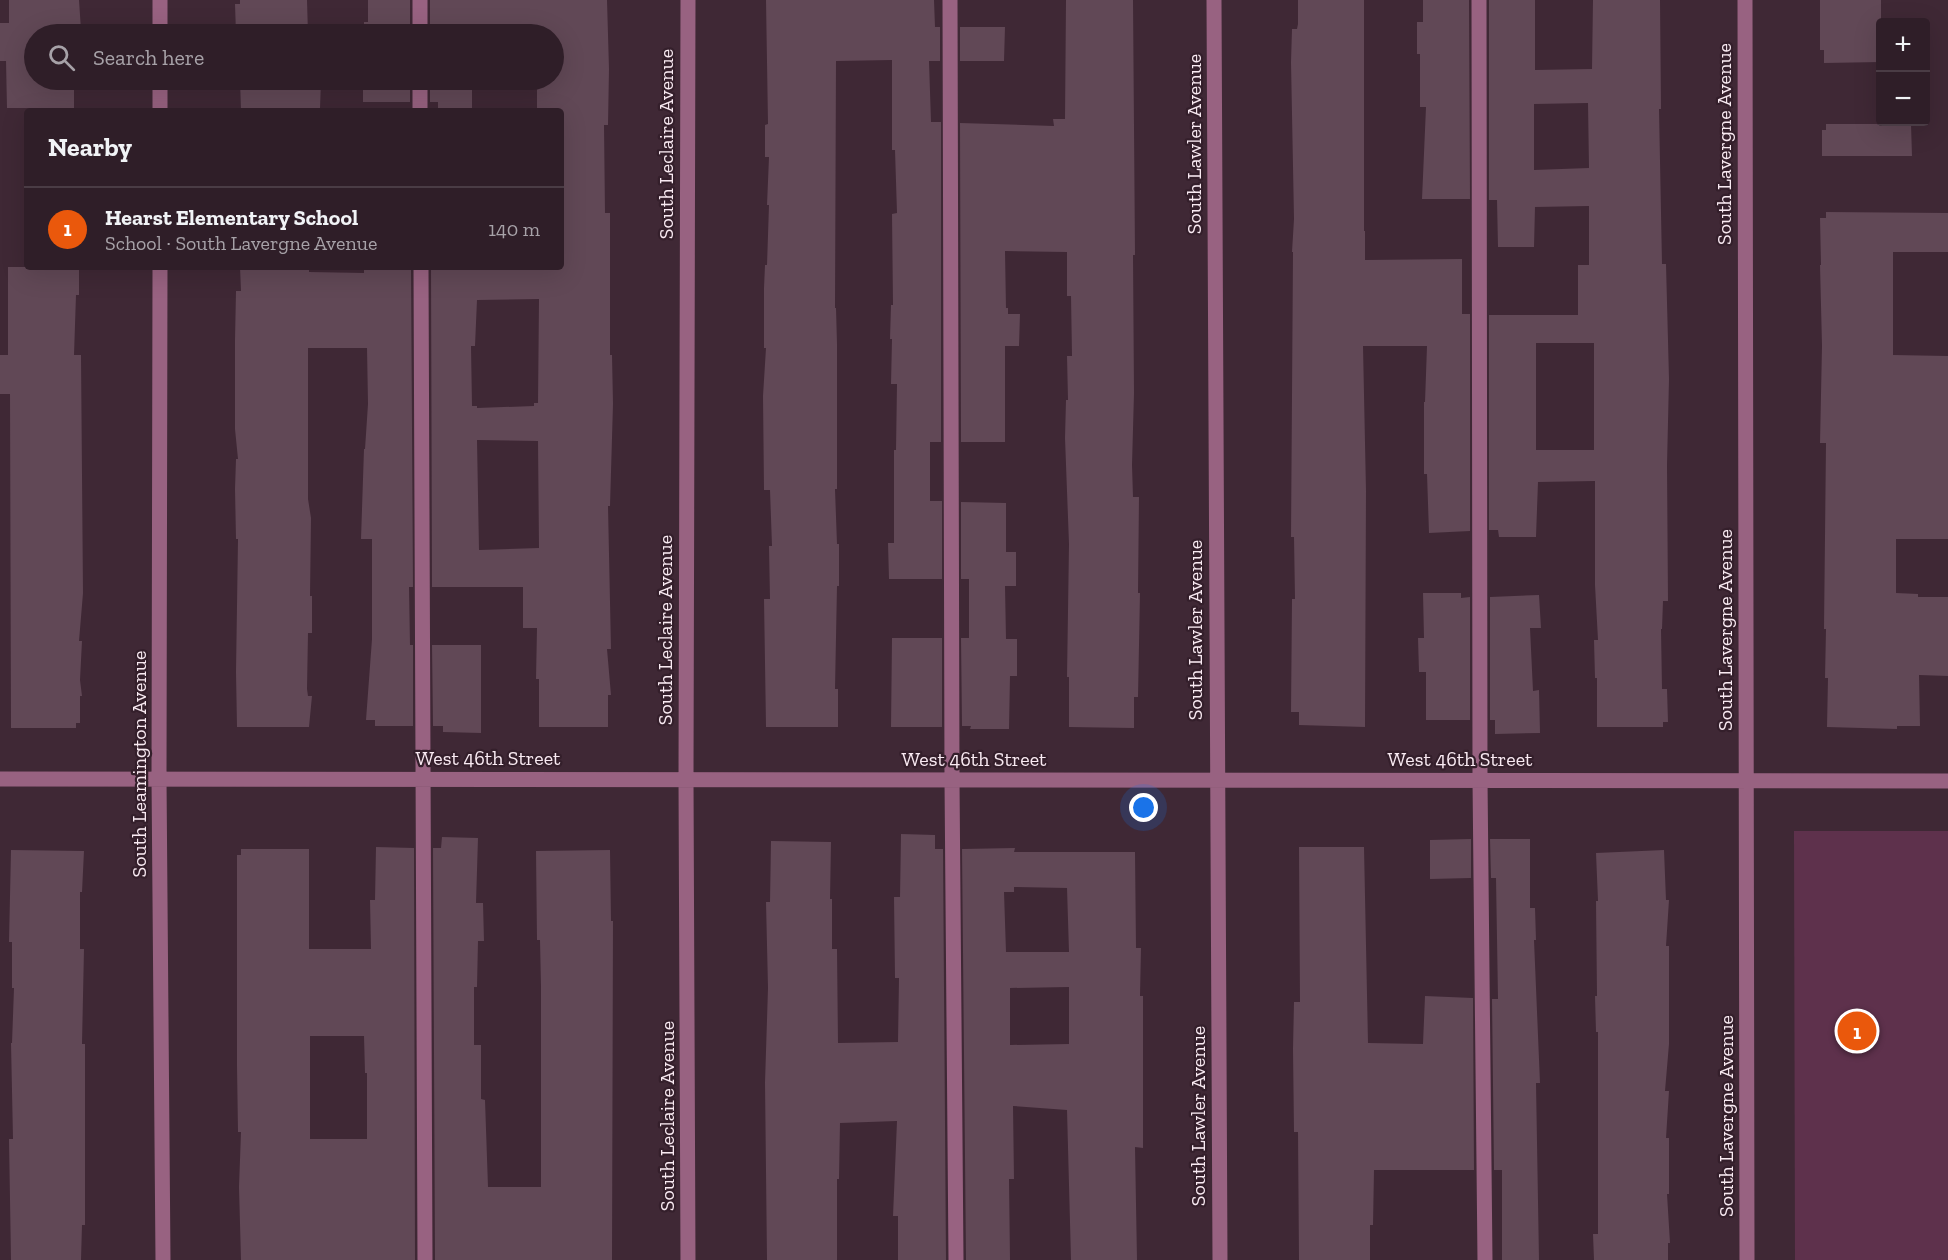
<!DOCTYPE html>
<meta charset="utf-8">
<style>
:root{--surface:#2f1e28;--page:#372730;--text:#f1f3f6;--muted:#a7a2a8;--line:#4a3c45;--accent:#ea580c}
body{margin:0;font-family:"Zilla Slab",serif;background:var(--page);color:var(--text)}
.controls{position:absolute;right:18px;top:18px;display:grid;overflow:hidden;border-radius:6px;box-shadow:0 6px 24px #0002}
.controls button{width:54px;height:54px;display:grid;place-items:center;padding:0;border:0;border-bottom:2px solid var(--line);background:var(--surface);color:var(--text);font:30px sans-serif}
.you{position:absolute;left:1144px;top:808px;width:21px;height:21px;margin:-15px;border:4px solid #fff;border-radius:50%;background:#1a73e8;box-shadow:0 0 0 9px #1a73e833}
.badge{display:grid;place-items:center;width:39px;height:39px;border-radius:50%;background:var(--accent);color:#fff;font-size:20px;font-weight:700}
.pin{position:absolute;translate:-50% -50%;border:3px solid #fff;box-shadow:0 2px 6px #0006}
.list{margin:0;padding:0;list-style:none}
h2{display:flex;justify-content:space-between;align-items:center;height:78px;margin:0;padding:0 24px;font-size:26px}
h2 small{font-size:20px;font-weight:400;color:var(--muted)}
.list li{display:grid;grid-template-columns:39px 1fr auto;gap:18px;align-items:center;box-sizing:border-box;height:84px;padding:0 24px;border-top:2px solid var(--line)}
.list b{display:block;font-size:22px;white-space:nowrap}
.list p{margin:0;font-size:20px;white-space:nowrap;color:var(--muted)}
.list em{font-size:20px;font-style:normal;color:var(--muted)}
.icon{flex:none;width:33px;height:33px;fill:none;stroke:currentColor;stroke-width:2;stroke-linecap:round;stroke-linejoin:round}
.map{position:relative;flex:none;width:1948px;height:1260px;overflow:hidden}
.search{position:absolute;background:var(--surface);box-shadow:0 6px 24px #0002;left:24px;top:24px;width:540px;height:66px;display:flex;align-items:center;gap:15px;box-sizing:border-box;padding:0 21px;border-radius:33px;color:var(--muted);font-size:22px}
.panel{position:absolute;background:var(--surface);box-shadow:0 6px 24px #0002;left:24px;top:108px;width:540px;height:162px;border-radius:6px}
.map>svg:first-child{display:block}
.green{fill:#5e314c}
.building{fill:#614856;fill-rule:evenodd}
.lines{fill:none;stroke-linecap:round;stroke-linejoin:round}
.minor{stroke:#986281;stroke-width:15}
.labels{text-anchor:middle;dominant-baseline:central;stroke-width:4.5;stroke-linejoin:round;paint-order:stroke}
.street-label{font-size:20px;fill:#f9eaf2;stroke:#341f2b}
</style>
<div class="map">
<svg width="1948" height="1260" viewBox="0 0 1948 1260">
<rect width="100%" height="100%" fill="#3f2835"/>
<path class="green" d="M1794,831H1948V1260H1795Z"/>
<path class="building" d="M9,0H79L81,30L73,31L74,34H34V80H74V108H7L6,61H0V23H9Z
M240,0H307L308,34H236L235,4H240Z
M368,0H410V34H364V22H368Z
M430,0H607L609,69L608,125H604L605,213H610V355H612L613,404L610,506H608L611,649H607L611,695H608V727H539V679H536L537,628H523V587H432L431,267H561V109H537V80H554V34H430ZM539,299L538,403H534V406L477,408V406H472L471,346H475L477,300ZM477,440L538,441L539,548L479,550Z
M766,0H934L935,27H940V61H929L931,122H941V442H930V501H942V579H889L888,543H894V450H896L897,384H891L892,339H890L891,305H893L892,214L897,213L895,150H892V60L836,61L835,308H836L837,344V489H835L837,544H839V586H837L835,689H838V727H766L764,599H770L769,546H772L770,490H764L763,396L766,348H764V288L765,265H767L769,205H767L769,157H765V125L768,124Z
M1066,0H1133L1135,255H1133L1134,393L1132,465L1133,497H1139L1138,593H1140L1138,697H1134V728L1069,727V677H1067L1069,544L1065,438L1066,400H1068L1067,356H1072L1071,296H1067V252L1005,251L1006,308H1008V314H1020L1019,346H1005V442H961L960,123L1054,126L1053,119H1065Z
M1298,0H1364V231H1365V260L1462,259V314H1470V531L1429,533L1427,474H1424V402H1425L1427,346H1363L1366,491L1365,727L1299,725V712H1291L1292,599H1295L1294,537H1291L1293,252H1292L1294,219L1291,62L1292,29H1297L1298,24Z
M1423,0H1469L1470,199H1422L1426,107H1420V54H1417V22H1423Z
M1489,0H1535V70L1592,69L1593,0H1660L1661,109H1659L1662,264H1666L1669,379L1667,465L1668,601H1663L1662,629H1661L1662,689H1667L1668,722H1663V727H1597V678H1595L1594,640H1598L1595,585V481L1538,482L1536,537H1499L1498,530H1489V315H1578V265H1589V206L1535,207L1534,247H1498L1497,200H1489ZM1588,103L1589,168L1534,170V104ZM1536,343H1594V450H1536Z
M1820,0H1881V62L1824,63V50H1820Z
M960,27H1005L1004,61H960Z
M240,80H321L320,109L241,111Z
M363,80H410V102H363Z
M430,80H472V110H438V102H430Z
M1826,124H1911L1912,156H1822V130H1826Z
M1826,212L1948,213V252H1893V355L1948,356V539H1896V593L1918,594V597H1948V676L1919,675L1920,726H1897V729L1827,727L1828,678H1825L1826,629H1824L1826,443H1820L1822,346L1820,265H1821L1820,218H1826Z
M8,267H79V295H76L74,355H81L83,593L79,641H82L80,680L82,696H80V723H76V728H11L10,394H0V355H8Z
M240,267H309V272L364,273V267H411L413,587H409L410,645H413V726H375V720H366L372,639V539H361L364,449H365L368,404L367,348H308V499L311,518L310,596H312V633H308L307,689L308,696H312L309,727H237L236,672L238,539H236L235,489L236,459H238L235,429V340L236,291H241Z
M961,502L1006,503V552H1016V586H1005L1006,639H1017V676H1010L1009,729H970L971,726H962L961,638H969V579H961Z
M1423,593H1461V598L1470,597V720H1426V672H1419L1418,638H1424Z
M1539,595L1541,628H1530L1533,691L1539,690L1540,733L1495,734V720H1490V597Z
M892,638H942V727H891Z
M432,645H481V733L443,732V726H433Z
M901,834L935,835V849H943L946,1260H898V1216H893L897,1121L840,1123L839,1179H837V1260H767L765,1083L768,988L766,902H770L771,841L831,842L830,899H832V949H837L838,1043L898,1042L899,978H895L894,897H900Z
M442,837L478,838L476,903H483L484,941H478L477,987H474V1045H481V1099L485,1100L488,1187H541V987L540,940H537L536,851L610,850L611,921H613L612,1260H435L433,848H441Z
M1471,839V878L1430,879V840Z
M1490,839H1530V908H1535L1536,940H1534L1540,1083H1536L1539,1260H1502V1170H1494L1492,999H1498L1496,878H1491Z
M376,847L414,848L415,1260H241L239,1187L241,1132H238L237,1066V855H241V849H309V949H371L370,900H375ZM310,1036H364L365,1073H367V1139H310Z
M1299,847H1364L1368,1043L1423,1044L1425,996L1473,998L1474,1170H1374L1373,1225H1370V1260H1299L1298,1132H1294L1293,1049L1294,1002H1300Z
M1015,848L1014,852H1135L1136,948H1141L1140,996H1143V1148L1135,1147L1137,1260H1071L1067,1110L1013,1106L1014,1179H1009L1010,1260H966L962,849ZM1014,887L1067,888L1069,952H1006L1004,892H1014ZM1069,987V1044L1010,1045V988Z
M11,850L84,851L82,892H80V949H84L82,1044H85V1225H82L81,1260H11L9,1139H13L11,1043H12L14,988H12V942H9Z
M1664,850L1666,900H1669L1666,946H1669V1044L1665,1091H1669L1666,1138H1669V1194H1667L1670,1243H1668V1260H1594L1593,1234H1598V1032H1596L1595,996H1597L1596,901H1598L1596,853Z"/>
<g class="lines">
<path class="minor" d="M420,0V34
M688,0L686,779L688,1260
M950,0L952,780L956,1260
M1214,0L1220,1260
M1479,0L1480,780L1485,1260
M1745,0L1747,1260
M160,34V0
M420,80V111
M160,111V80
M160,267L159,778L163,1260
M421,267L425,1260
M0,779L1948,781"/>
</g>
<g class="labels">
<g class="street-label">
<text transform="translate(666 144) rotate(-90)">South Leclaire Avenue</text>
<text transform="translate(1194 144) rotate(-90)">South Lawler Avenue</text>
<text transform="translate(1724 144) rotate(-90)">South Lavergne Avenue</text>
<text transform="translate(665 630) rotate(-90)">South Leclaire Avenue</text>
<text transform="translate(1195 630) rotate(-90)">South Lawler Avenue</text>
<text transform="translate(1725 630) rotate(-90)">South Lavergne Avenue</text>
<text x="488" y="758">West 46th Street</text>
<text x="974" y="759">West 46th Street</text>
<text x="1460" y="759">West 46th Street</text>
<text transform="translate(139 764) rotate(-90)">South Leamington Avenue</text>
<text transform="translate(667 1116) rotate(-90)">South Leclaire Avenue</text>
<text transform="translate(1198 1116) rotate(-90)">South Lawler Avenue</text>
<text transform="translate(1726 1116) rotate(-90)">South Lavergne Avenue</text>
</g>
</g>
</svg>
<div class="controls">
<button>+</button>
<button>−</button>
</div>
<div class="you"></div>
<div class="pin badge" style="left:1857px;top:1031px">1</div>
<div class="search"><svg class="icon" aria-label="search" viewBox="0 0 24 24"><circle cx="10" cy="10" r="6"/><path d="M15 15l6 6"/></svg>Search here</div>
<section class="panel">
<h2>Nearby<small></small></h2>
<ul class="list">
<li><span class="badge">1</span><div><b>Hearst Elementary School</b><p>School · South Lavergne Avenue</p></div><em>140 m</em></li>
</ul>
</section>
</div>
